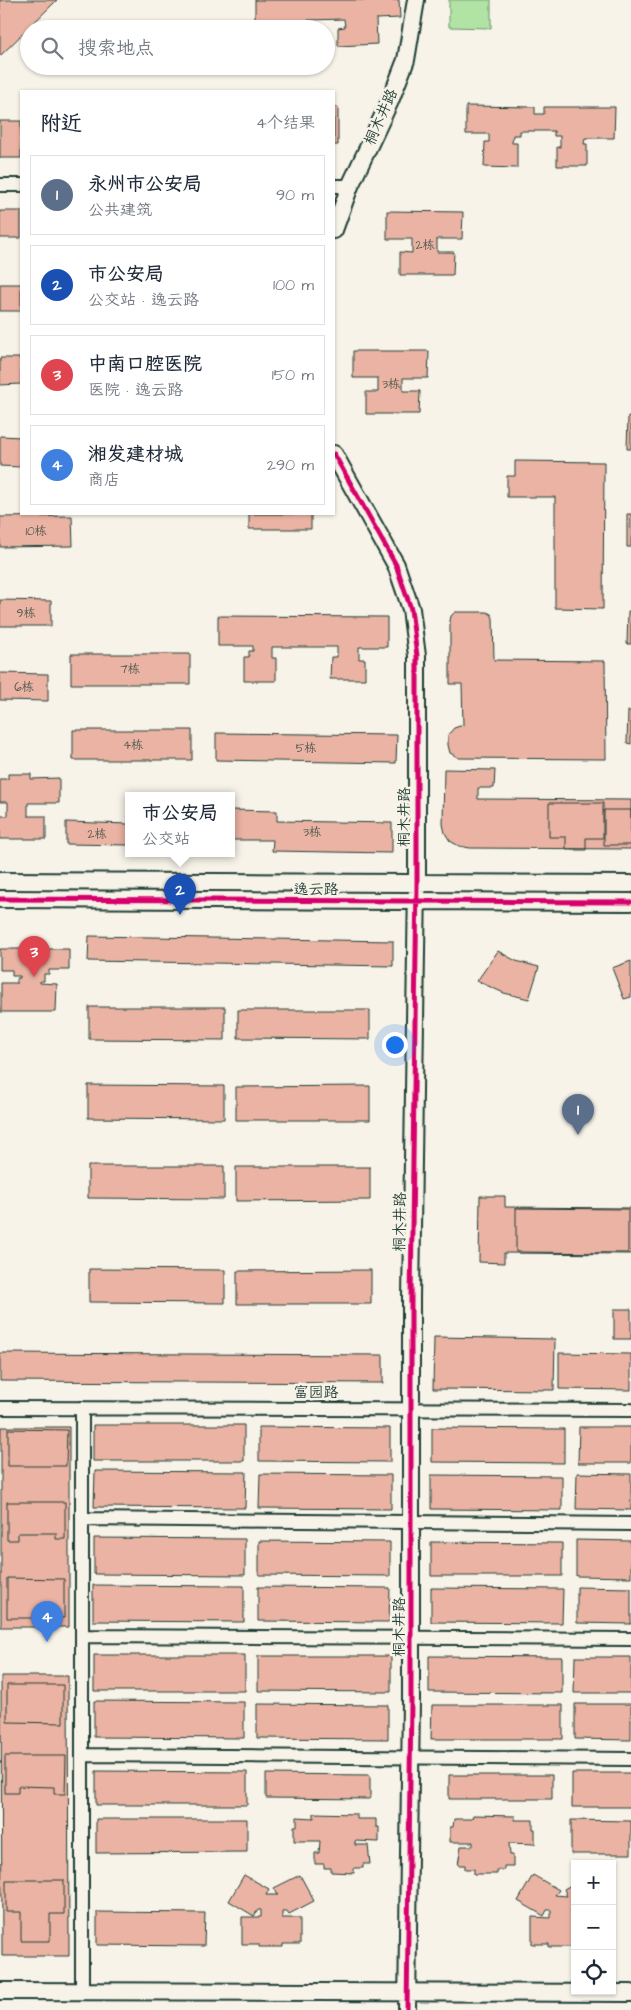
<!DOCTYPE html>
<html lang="zh">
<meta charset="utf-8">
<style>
:root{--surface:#fff;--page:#f6f6f7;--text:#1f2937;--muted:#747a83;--line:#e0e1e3;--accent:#2563eb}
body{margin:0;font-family:"Architects Daughter","LXGW WenKai TC",sans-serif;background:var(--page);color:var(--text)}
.controls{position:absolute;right:15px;bottom:15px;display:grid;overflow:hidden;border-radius:0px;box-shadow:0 1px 4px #0004}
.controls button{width:45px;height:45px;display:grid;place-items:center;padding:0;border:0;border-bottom:1px solid var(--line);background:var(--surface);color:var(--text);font:25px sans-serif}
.you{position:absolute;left:394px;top:1044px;width:18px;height:18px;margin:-12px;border:4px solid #fff;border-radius:50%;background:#1a73e8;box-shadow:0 0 0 8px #1a73e833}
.badge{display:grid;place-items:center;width:32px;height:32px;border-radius:50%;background:var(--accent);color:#fff;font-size:16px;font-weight:700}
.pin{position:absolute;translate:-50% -41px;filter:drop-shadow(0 1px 2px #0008)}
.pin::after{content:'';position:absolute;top:26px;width:18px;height:15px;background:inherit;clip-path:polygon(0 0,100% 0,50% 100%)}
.popup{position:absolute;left:125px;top:792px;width:110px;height:65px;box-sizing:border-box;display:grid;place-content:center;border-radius:0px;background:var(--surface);filter:drop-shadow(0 1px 4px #0005);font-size:16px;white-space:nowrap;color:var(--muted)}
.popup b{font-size:19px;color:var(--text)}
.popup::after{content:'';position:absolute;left:50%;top:100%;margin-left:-10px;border:10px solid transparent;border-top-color:var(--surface)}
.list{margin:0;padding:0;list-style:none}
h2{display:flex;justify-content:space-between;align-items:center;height:65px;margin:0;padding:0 20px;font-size:21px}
h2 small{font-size:16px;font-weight:400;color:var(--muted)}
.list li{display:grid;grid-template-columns:32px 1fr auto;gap:15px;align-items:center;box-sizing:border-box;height:80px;margin:0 10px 10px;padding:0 10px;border:1px solid var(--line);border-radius:0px}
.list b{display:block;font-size:19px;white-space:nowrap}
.list p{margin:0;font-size:16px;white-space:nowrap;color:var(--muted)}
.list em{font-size:16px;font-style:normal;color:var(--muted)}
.icon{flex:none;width:28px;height:28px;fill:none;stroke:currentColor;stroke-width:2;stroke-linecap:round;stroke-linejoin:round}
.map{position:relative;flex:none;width:631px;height:2010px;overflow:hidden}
.search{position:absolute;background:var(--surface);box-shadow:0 1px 4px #0004;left:20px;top:20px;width:315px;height:55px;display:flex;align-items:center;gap:12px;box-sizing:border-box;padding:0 18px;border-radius:28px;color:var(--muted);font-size:19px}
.panel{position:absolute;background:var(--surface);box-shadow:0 1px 4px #0004;left:20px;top:90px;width:315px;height:425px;border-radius:0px}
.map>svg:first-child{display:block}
.green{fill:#b0e3a4;stroke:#68906c}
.building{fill:#ebb3a3;stroke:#1f3d34}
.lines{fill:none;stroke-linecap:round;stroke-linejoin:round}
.minor-casing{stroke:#1f3d34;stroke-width:16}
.tertiary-casing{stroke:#1f3d34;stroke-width:20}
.minor{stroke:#f7f3e8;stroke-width:12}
.tertiary{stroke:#f7f3e8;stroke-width:16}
.cycleway-casing{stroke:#f7f3e8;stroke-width:8}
.cycleway{stroke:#d6006c;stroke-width:5}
.labels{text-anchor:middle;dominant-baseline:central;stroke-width:5;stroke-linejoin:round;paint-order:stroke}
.number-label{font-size:12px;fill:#525a50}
.street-label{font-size:15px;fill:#1f3d34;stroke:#f7f3e8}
</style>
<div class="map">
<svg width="631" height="2010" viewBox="0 0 631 2010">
<rect width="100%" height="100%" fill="#f7f3e8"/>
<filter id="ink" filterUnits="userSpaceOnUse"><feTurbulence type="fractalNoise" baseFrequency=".02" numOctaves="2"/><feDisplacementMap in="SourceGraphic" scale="10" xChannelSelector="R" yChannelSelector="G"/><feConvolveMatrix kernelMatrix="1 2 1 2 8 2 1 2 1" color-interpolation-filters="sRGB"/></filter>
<g filter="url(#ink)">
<path class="green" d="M449,0H491V28L449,27Z"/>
<path class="building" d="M0,0H57L0,56Z
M255,0H399L400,18L376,19L377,44L338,46V28L345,27L344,19L308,20L309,29H316H267L278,28V24L255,25Z
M209,22L208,27H222V29H155H163V24Z
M466,106L535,107V114H544V107H615L614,138H585L584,144H587V166H557V147H560V136H554V131H520V135H513L512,143H517V168L484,167L485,142H489V134H466Z
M334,107H338V145H334Z
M0,121H21V158H0Z
M0,211H21V238H0Z
M387,211L463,212L462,239H437V252H454L453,275H400V252L412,253V239H387Z
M0,284H21V311H0Z
M353,351H429L428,378H403V391H420L419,414H366V392H378V378H353Z
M0,358H21V384L0,385Z
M628,416H631V449H627Z
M0,436L21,437V467L0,466Z
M515,461L604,462L603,609L555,608V497H507V476H515Z
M249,514H311V529H249Z
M627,514H631V547H627Z
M72,516L73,546L0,547V517Z
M0,600L51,601V626H0Z
M628,611H631V644H627Z
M455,612H487L491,614L493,618L494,660L605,661L606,759L459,758L450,753L448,745V735L454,728L463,725L462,684H450V621L451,616Z
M218,616L387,617V647H359V659H365V679H330L331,657H337V647H272V658H276V681H244V657H249V651H253V646H218Z
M71,654H190V684H71Z
M0,673L48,674V701L0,700Z
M628,711H631V744L627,743Z
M73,730H192V760H73Z
M216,733L397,735L396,763L216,760Z
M444,769L495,770L494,788H478V799L631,800V849L470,848L459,846L450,841L445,833L443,824Z
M8,774H31V779L59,778V803H28V816H46V839H0V816H8V802H0V779H8Z
M549,803H603V838H586V850H566V837H549Z
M231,810L277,811V821L392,823V853L272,851L273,840H231Z
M604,810H631V845H604Z
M66,822L129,824V845L66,844Z
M89,936L393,941V966L88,961Z
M0,949H69V970H49V974H44V981H40V983L57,984L56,1012H1V983H17V978H20V976H12V970H0Z
M498,951L516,961L539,967L529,999L504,993L477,981Z
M631,961V997L624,999L612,968Z
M89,1007H225V1040L89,1039Z
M238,1010H370V1039L238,1038Z
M88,1085L224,1086V1119L88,1118Z
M370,1086V1120H236V1087Z
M88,1166H224V1199L88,1198Z
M236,1167H370V1200L236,1201Z
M480,1196H505V1207L631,1208V1254L504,1253V1263L479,1262Z
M516,1208L628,1209V1253L516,1252Z
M89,1269L225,1270V1303L89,1302Z
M371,1270V1304H237V1271Z
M614,1309H631V1339H614Z
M434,1337L555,1339L554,1390L433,1389Z
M0,1353L383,1355V1383L0,1381Z
M559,1353L631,1354V1390L559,1389Z
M93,1425H244V1461H93Z
M1,1427H69V1627H1Z
M259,1427L390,1428V1462L259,1461Z
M579,1427H631V1463H578Z
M432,1428L564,1429V1463L432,1462Z
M8,1429L67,1430L66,1466H8Z
M95,1471L246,1472L245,1508L94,1507Z
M577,1473L631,1474V1510L576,1509Z
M260,1474L391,1475V1509L259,1508Z
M431,1475L562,1476V1510L431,1509Z
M7,1502H65V1539H56V1533H18V1540H7Z
M94,1538L245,1539V1575L94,1574Z
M576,1540L631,1541V1577L576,1576Z
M259,1541L390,1542V1576L259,1575Z
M431,1542L562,1543V1576H431Z
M7,1578L64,1579V1618H7Z
M93,1585L244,1586V1622L93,1621Z
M258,1587L390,1588L389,1622L258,1621Z
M577,1587L631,1588V1624L577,1623Z
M431,1588L563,1589L562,1623L431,1622Z
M94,1655H245V1691H94Z
M258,1656H391V1692L258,1691Z
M429,1656L562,1657V1693L429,1692Z
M575,1657H631V1693H574Z
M1,1676H68L69,1956H2Z
M7,1685H63V1723L7,1722Z
M94,1701L244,1702V1738L94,1737Z
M257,1704L388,1705V1739L257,1738Z
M575,1704H631V1740L575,1739Z
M432,1705H563V1739H431Z
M5,1756H66L65,1794H54V1787L18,1786V1793H5Z
M96,1771L247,1772V1805H96Z
M572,1773H631V1807H572Z
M266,1774L370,1775V1799L266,1798Z
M449,1775H552V1799H449Z
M314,1813L357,1814V1819H376V1827H379V1842L355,1841V1845H368L370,1864H363V1868H354V1873L331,1872V1868H324V1864H315V1853H319L320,1841H294V1826H297V1817L314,1818Z
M473,1815L515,1816V1820H533V1829H535V1844L509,1843L510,1855H513V1866H504V1870H497V1874H474V1869H465V1865H458L461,1846H473V1842H450V1827H453L454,1819H472Z
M96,1819H247V1852L96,1853Z
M571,1820L631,1821V1854H571Z
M244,1875L269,1889L266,1895H278L274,1888L300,1875L314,1901L289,1914L287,1911H282V1918H300V1944H283V1947H259V1944H242V1917H261V1910H258L254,1916L229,1901Z
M533,1875L559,1890L555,1895L567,1896L564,1889L575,1883V1911H571V1919H575V1944H573V1947H549V1944H532V1917L551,1918V1910H547L544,1916L518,1901Z
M6,1880H64V1914H50V1941H21V1912H6Z
M97,1912L205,1913L204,1946L97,1945Z"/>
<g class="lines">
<g class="minor-casing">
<path id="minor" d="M0,185H21
M334,186H350
M0,1408L631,1410
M82,1408V1991
M82,1519L631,1524
M82,1636L631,1639
M82,1755L631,1759"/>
</g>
<g class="tertiary-casing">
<path id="tertiary" d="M334,230L350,186L390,101L406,60L416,0
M334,454L396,565L411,609L417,656V883L411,1298V1701L407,2010
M0,881L631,884
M0,899L631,902
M0,1991L631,1993"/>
</g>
<use href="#minor" class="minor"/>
<use href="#tertiary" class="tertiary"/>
<g class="cycleway-casing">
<path id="cycleway" d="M334,454L396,565L411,609L417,656V883L411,1298V1701L407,2010
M0,899L631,902"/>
</g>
<use href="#cycleway" class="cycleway"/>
</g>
</g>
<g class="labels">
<g class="number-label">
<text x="425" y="245">2栋</text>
<text x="391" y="384">3栋</text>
<text x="36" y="531">10栋</text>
<text x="26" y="613">9栋</text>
<text x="130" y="669">7栋</text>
<text x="24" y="687">6栋</text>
<text x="133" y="745">4栋</text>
<text x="306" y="748">5栋</text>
<text x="312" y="832">3栋</text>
<text x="97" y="834">2栋</text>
</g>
<g class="street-label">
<text transform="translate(381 117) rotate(-66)">桐木井路</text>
<text transform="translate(404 817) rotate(-90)">桐木井路</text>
<text x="316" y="889">逸云路</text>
<text transform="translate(400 1222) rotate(-89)">桐木井路</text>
<text x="316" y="1392">富园路</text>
<text transform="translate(399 1627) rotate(-90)">桐木井路</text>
</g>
</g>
</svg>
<div class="controls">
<button>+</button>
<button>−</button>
<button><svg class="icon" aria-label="locate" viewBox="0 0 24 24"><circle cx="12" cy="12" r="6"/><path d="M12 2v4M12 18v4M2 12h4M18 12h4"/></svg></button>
</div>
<div class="you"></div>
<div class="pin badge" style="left:578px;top:1135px;background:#5c6f8a">1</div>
<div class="pin badge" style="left:180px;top:915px;background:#1a4fb4">2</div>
<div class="popup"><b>市公安局</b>公交站</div>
<div class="pin badge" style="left:34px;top:977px;background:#e0444e">3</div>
<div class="pin badge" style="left:47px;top:1642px;background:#3f7fe0">4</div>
<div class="search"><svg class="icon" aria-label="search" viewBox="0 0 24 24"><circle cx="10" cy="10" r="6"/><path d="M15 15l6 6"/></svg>搜索地点</div>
<section class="panel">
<h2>附近<small>4个结果</small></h2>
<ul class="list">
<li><span class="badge" style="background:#5c6f8a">1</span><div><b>永州市公安局</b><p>公共建筑</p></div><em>90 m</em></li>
<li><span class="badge" style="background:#1a4fb4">2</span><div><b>市公安局</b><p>公交站 · 逸云路</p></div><em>100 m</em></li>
<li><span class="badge" style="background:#e0444e">3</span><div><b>中南口腔医院</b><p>医院 · 逸云路</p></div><em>150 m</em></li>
<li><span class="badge" style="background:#3f7fe0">4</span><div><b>湘发建材城</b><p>商店</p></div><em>290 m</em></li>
</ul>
</section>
</div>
